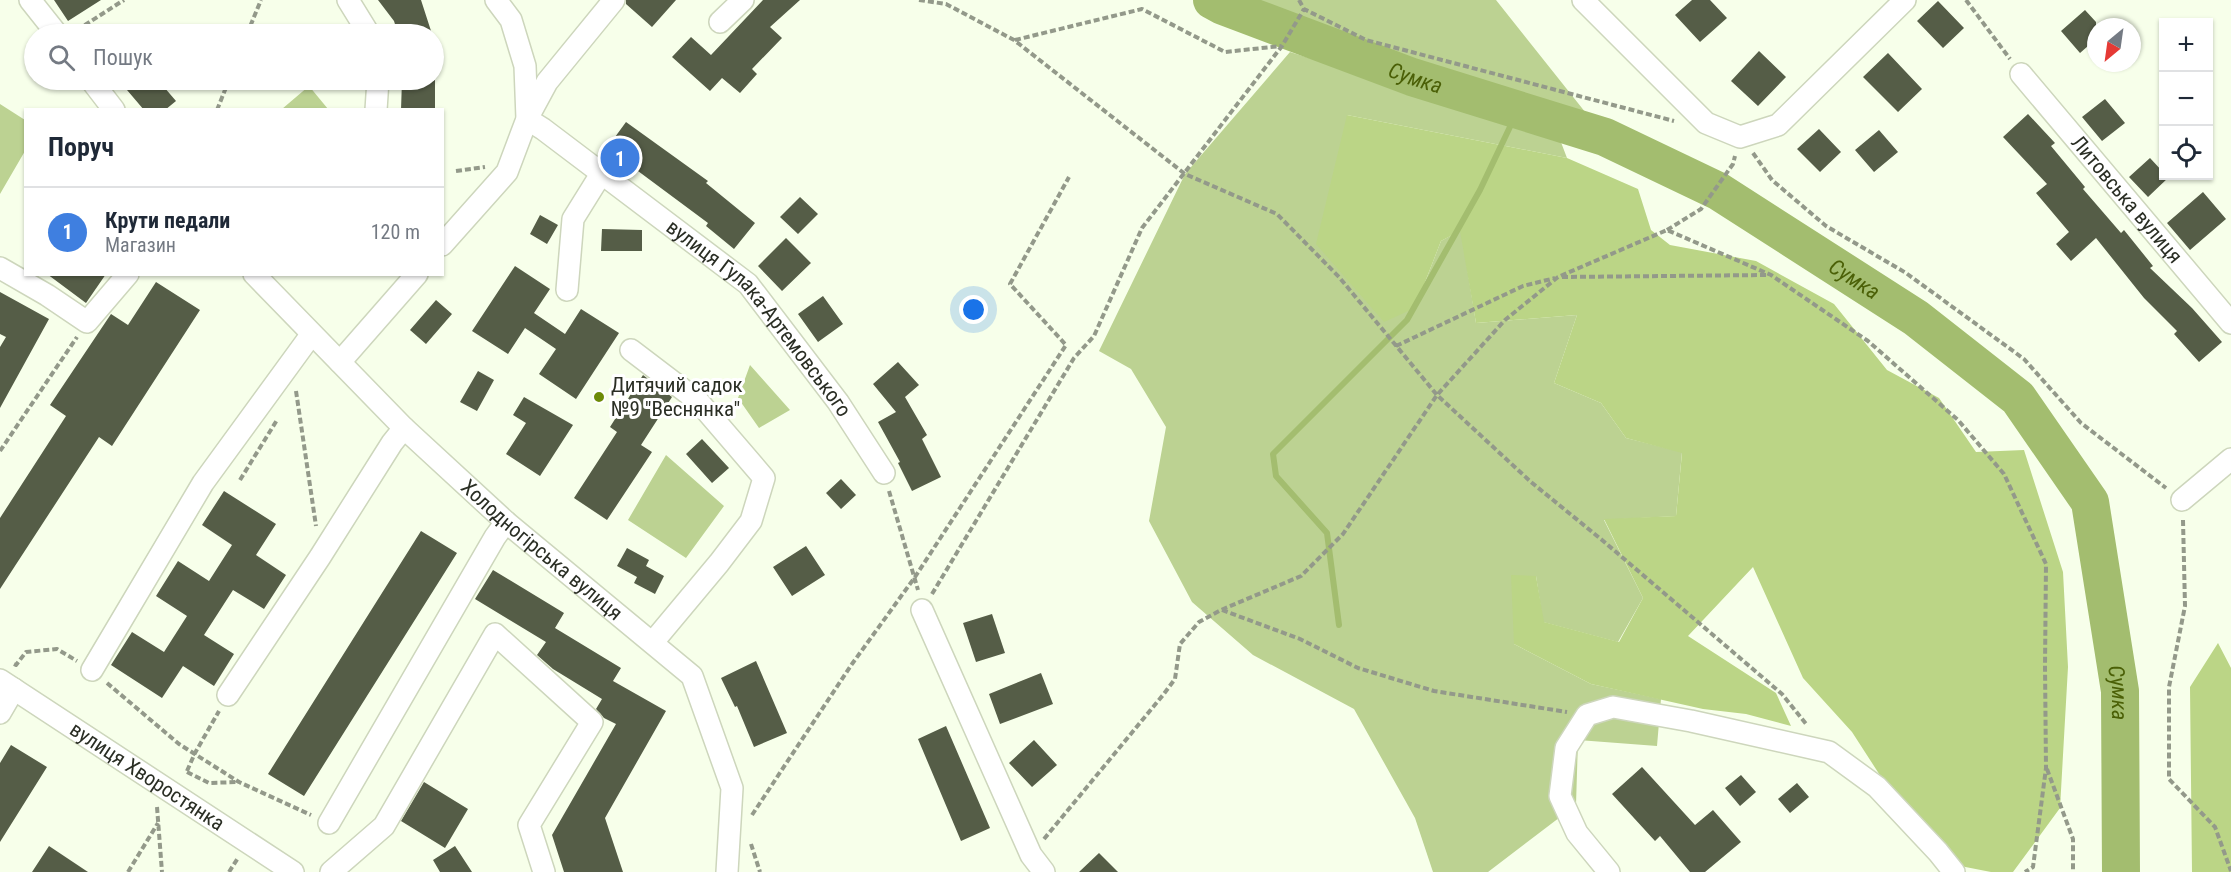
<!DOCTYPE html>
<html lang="uk">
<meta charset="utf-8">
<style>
:root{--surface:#fff;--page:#f6f6f7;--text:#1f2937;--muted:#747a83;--line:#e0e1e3;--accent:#6d8b08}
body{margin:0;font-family:"Roboto Condensed",sans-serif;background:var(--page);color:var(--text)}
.controls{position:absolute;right:18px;top:18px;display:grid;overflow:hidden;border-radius:0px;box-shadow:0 2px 4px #0004}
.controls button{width:54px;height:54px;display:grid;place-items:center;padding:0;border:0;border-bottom:2px solid var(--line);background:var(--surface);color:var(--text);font:30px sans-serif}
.compass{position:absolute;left:2087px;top:18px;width:54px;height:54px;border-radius:50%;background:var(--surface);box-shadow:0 2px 4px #0004;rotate:209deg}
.you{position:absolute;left:974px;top:310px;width:21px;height:21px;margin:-15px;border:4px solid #fff;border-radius:50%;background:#1a73e8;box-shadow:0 0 0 9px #1a73e833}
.badge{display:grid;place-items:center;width:39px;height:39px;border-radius:50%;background:var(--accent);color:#fff;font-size:20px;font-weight:700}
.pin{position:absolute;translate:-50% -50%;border:3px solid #fff;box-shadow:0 2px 6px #0006}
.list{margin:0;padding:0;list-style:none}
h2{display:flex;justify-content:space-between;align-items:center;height:78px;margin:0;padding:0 24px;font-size:26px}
h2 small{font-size:20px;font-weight:400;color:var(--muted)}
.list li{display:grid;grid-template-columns:39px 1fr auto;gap:18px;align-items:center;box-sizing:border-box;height:90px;padding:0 24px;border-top:2px solid var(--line)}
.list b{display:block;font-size:22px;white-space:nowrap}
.list p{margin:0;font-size:20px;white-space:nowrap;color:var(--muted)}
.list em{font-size:20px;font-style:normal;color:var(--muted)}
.icon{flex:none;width:33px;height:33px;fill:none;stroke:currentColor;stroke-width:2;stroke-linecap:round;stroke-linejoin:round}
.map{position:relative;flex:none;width:2231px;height:872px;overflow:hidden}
.search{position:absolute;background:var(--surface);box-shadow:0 2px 4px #0004;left:24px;top:24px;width:420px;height:66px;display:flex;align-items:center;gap:15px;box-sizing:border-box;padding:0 21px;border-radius:33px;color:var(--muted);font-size:22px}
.panel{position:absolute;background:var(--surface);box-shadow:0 2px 4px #0004;left:24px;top:108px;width:420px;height:168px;border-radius:0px}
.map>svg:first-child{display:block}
.green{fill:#bcd292}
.forest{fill:#bbd586}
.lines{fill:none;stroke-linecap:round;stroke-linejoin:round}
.stream{stroke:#a3bd6f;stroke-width:6}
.river{stroke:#a3bd6f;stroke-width:38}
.building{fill:#555d47}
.minor-casing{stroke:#cdd6bc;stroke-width:24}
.path{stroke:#93998a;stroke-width:4;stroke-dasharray:6 3;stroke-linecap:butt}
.minor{stroke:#fff;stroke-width:21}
.poi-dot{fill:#6d8b08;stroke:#fff;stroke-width:2}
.labels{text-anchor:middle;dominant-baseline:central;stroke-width:6;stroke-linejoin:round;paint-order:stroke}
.street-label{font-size:21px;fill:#2a2e24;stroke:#fff}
.poi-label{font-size:21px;fill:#2a2e24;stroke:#fff;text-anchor:start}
.water-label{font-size:22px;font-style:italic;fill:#4b6007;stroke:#fff}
</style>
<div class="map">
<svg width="2231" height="872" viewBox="0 0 2231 872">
<rect width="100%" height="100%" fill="#f7ffea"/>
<path class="green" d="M1212,0H1496L1605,137L1412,77L1223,6Z
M1290,52L1559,137L1567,158L1347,115L1415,308L1441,241L1461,230L1476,323L1577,315L1554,383L1601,403L1626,438L1682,452L1676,516L1604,520L1643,598L1618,642L1543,622L1536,576L1514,644L1591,684L1661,699L1657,746L1578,740L1576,805L1488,872H1433L1415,818L1354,709L1253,655L1192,602L1149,521L1166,427L1131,369L1099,351L1185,174Z
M309,86L328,109H282Z
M0,104L25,120V151L0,194Z
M750,365L790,410L759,428L738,398Z
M666,455L724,506L686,558L628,520Z"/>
<path class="forest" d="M1347,115L1567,158L1638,189L1651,230L1670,245L1756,261L1834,304L1887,370L1939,398L1976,452L2024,450L2063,572L2068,667L2060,808L2013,872H1991L1945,863L1894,797L1852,732L1803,678L1753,567L1688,636L1776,693L1791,726L1746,714L1703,709L1591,684L1514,644L1511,575L1536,576L1544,622L1619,642L1643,598L1604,519L1676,516L1682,453L1626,438L1601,403L1554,383L1577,315L1476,323L1460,231L1441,241L1415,308L1384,322L1316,244Z
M2218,643L2231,668V872H2192L2190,687Z"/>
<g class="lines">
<path class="stream" d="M1339,625L1327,533L1276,476L1273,454L1407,320L1480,190L1518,110"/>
<path class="river" id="s1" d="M1212,0L1223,6L1412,77L1605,137L1718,191L1916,318L2018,398L2090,502L2120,691L2121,872"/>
</g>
<path class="building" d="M54,0H101L68,21Z
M378,0H421L432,34H398L394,21Z
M626,0H676L652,27L626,4Z
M763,0H800L770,27L782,38L752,69L757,74L740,93L722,78L710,91L672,57L691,37L711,55Z
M1692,0H1710L1727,18L1700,42L1675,15Z
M1938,1L1964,28L1943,48L1917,21Z
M2085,10L2096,22V39L2080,53L2061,31Z
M1759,51L1786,77L1758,106L1731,81Z
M1888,53L1922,89L1898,112L1863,77Z
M139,80H158L176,101L165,110H144L127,90Z
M402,80H435V110H401Z
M2105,99L2125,123L2102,141L2082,117Z
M2028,114L2055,143L2051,146L2085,187L2083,189L2121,233L2124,230L2153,266L2150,268L2192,308L2222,342L2199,362L2174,334L2177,331L2144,298L2096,238L2071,261L2056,244L2069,232L2036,193L2047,184L2003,137Z
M626,122L708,181L706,183L755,223L734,249L706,226L708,223L607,148Z
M1819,129L1841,152L1820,172L1797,149Z
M1879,130L1898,152L1874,172L1855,150Z
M2150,158L2163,172V176L2169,177L2148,197L2129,177Z
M2203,192L2226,219L2190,250L2167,223Z
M800,197L818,214L798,234L780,217Z
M540,215L558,225L547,244L530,234Z
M602,229L642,230V251H601Z
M786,238L811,263L782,291L758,266Z
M515,266L550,289L534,313L565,334L581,309L619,333L576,399L539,374L556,349L525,328L508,354L472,331Z
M47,274H106L86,303Z
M156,282L200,310L112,446L99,437L0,589V518L66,416L50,405L111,314L128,325Z
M0,292L49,319L0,408V347L6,337L0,334Z
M823,296L843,324L818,342L798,314Z
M436,300L452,314L426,344L410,330Z
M898,362L919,385L905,397L927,435L922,439L941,477L912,491L898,463L900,462L878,422L896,412L873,384Z
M478,371L494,380L477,411L460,402Z
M643,375L672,397L641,445L652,452L607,520L574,498L617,432L610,427Z
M524,397L573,425L540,476L506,454L526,423L513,415Z
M702,439L729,468L712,483L686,454Z
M841,479L856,495L841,509L826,493Z
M224,491L276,524L256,555L286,575L264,609L233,590L204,635L234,654L214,686L183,666L162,698L111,665L132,632L164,652L187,616L156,596L178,561L209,581L232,545L202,525Z
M421,531L457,553L304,796L268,774Z
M806,546L825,575L792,596L773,567Z
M627,548L649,560L646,566L664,576L655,594L634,583L637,577L617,566Z
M493,570L564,613L555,628L621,668L613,681L666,711L605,818L623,872H564L552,835L616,724L604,718L596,709L602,699L553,669L537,655L546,642L475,599Z
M992,614L1005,653L976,662L963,623Z
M756,661L787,733L754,747L737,706L735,707L721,678Z
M1041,673L1053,704L1000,724L989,694Z
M946,726L990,828L961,841L918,739Z
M1034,740L1057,765L1032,787L1009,763Z
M11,745L47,767L0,842V763Z
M1642,767L1695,825L1713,810L1741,842L1705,872H1690L1660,836L1655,841L1612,794Z
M1741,775L1756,792L1740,806L1725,788Z
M424,782L468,809L445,848L401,821Z
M1797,783L1809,797L1790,813L1778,799Z
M49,846L88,872H32Z
M455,846L472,872H440L433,860Z
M1099,853L1118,872H1079Z"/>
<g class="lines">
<g class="minor-casing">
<g id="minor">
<path d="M30,0L57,34"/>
<path d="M348,0L369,34"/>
<path id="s2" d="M614,0L547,82L527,119L543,129L748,284L838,402L884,473"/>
<path d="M1583,0L1706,123L1740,137L1778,125L1905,0"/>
<path d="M720,22L743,0"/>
<path id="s3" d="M2021,74L2231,323"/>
<path d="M91,80L114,110"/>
<path d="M376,110L378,80"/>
<path d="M442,245L507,172L527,119L525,66L511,20L496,0"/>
<path d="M0,268L47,295L87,322L128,274"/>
<path id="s4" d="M254,274L404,428L506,522L692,676L732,788L727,872"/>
<path d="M567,290L573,219L601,174"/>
<path d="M631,350L698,401L764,478L751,521L719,563L653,642"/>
<path d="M340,362L417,274"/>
<path d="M2182,500L2231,459"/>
<path d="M922,610L1031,855L1044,872"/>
<path d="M92,670L203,483L311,335"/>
<path id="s5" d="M0,680L293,872"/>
<path d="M228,695L320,557L392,443L404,428"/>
<path d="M0,713L14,689"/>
<path d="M329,823L495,537L506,522"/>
<path d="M331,872L384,826L495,634L592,722L529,825L544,872"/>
<path d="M1609,872L1577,833L1560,796L1566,748L1587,715L1613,707L1691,721L1829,752L1877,787L1938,852L1954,872"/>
</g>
</g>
<path class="path" d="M919,0L946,4L1014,40L1185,174L1277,214L1339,277L1437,395L1531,482L1602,540L1782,694L1807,725
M1299,0L1304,9L1366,40L1674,121
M1966,0L2010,59
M77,30L124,0
M247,34L261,0
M1015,40L1142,9L1225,52L1281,46
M217,110L229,80
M1753,153L1772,180L1826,226L1906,273L2024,359L2081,423L2166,488
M456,171L485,167
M1667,230L1701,209L1733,164L1735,156
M1562,277L1768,275
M1396,346L1523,286L1555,278
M296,391L316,526
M0,451L77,337
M240,480L277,420
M889,491L918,590
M2183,520L2185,606L2169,687V779L2215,827L2231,871
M932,594L1074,358L1094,336L1142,228L1282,46L1304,9
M1222,610L1300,639L1358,668L1434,691L1567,712
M14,664L16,665L26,652L57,649L77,661
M107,683L179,744L239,782L311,815
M2047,769L2073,839V872
M187,771L195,753L219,711
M187,772L209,783L239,782
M157,807L162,872
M752,815L852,664L915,577L1066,345L1010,284L1069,177
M1044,839L1163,695L1175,679L1180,644L1199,622L1221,610L1301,576L1343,534L1437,395L1505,320L1558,277L1667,230L1771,275L1868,341L1958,420L2004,474L2046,564L2045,666L2046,768L2033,867L2025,872
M751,844L760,872
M128,872L158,823
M229,872L238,858"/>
<use href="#minor" class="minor"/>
</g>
<circle class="poi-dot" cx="599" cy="397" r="6"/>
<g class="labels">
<g class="street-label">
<text stroke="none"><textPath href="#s3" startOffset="164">Литовська вулиця</textPath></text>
<text stroke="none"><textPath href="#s2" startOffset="456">вулиця Гулака-Артемовського</textPath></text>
<text stroke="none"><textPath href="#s4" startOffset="399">Холодногірська вулиця</textPath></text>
<text stroke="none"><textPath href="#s5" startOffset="176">вулиця Хворостянка</textPath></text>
</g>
<g class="poi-label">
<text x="611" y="385">Дитячий садок<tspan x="611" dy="24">№9 "Веснянка"</tspan></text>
</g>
<g class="water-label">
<text stroke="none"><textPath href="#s1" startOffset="218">Сумка</textPath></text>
<text stroke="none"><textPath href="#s1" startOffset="704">Сумка</textPath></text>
<text stroke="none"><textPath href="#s1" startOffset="1226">Сумка</textPath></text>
</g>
</g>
</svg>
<div class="controls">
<button>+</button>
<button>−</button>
<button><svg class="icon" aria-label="locate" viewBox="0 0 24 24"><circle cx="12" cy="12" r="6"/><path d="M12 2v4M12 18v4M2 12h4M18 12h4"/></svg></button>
</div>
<svg class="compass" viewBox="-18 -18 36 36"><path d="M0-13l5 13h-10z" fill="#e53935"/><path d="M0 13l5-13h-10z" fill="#747a83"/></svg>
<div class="you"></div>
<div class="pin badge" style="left:620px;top:158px;background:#3f7fe0">1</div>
<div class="search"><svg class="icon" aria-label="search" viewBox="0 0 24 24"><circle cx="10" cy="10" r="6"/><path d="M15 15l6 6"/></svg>Пошук</div>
<section class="panel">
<h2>Поруч<small></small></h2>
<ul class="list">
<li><span class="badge" style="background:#3f7fe0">1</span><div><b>Крути педали</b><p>Магазин</p></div><em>120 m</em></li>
</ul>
</section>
</div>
